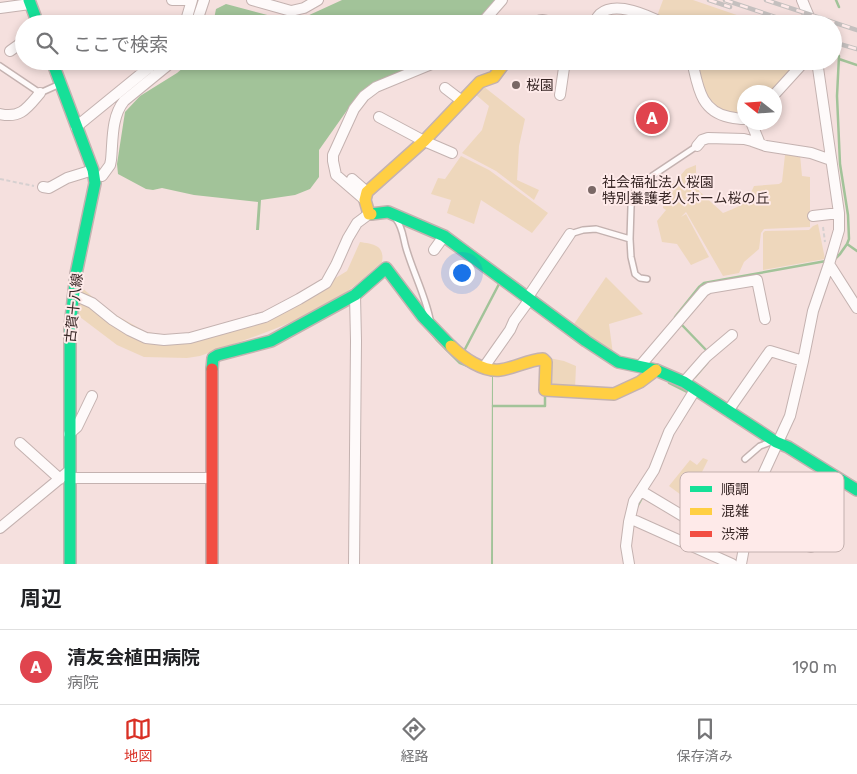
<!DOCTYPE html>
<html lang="ja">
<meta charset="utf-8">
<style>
:root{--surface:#fff;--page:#f2f2f2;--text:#202124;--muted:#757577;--line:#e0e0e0;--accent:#d93025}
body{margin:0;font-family:Rubik,"Noto Sans JP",sans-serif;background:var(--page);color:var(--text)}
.compass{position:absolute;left:737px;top:85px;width:45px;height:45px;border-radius:50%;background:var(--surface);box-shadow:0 2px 8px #0003;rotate:287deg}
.you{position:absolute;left:461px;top:272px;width:18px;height:18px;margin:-12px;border:4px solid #fff;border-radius:50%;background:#1a73e8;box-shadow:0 0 0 8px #1a73e833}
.badge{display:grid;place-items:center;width:32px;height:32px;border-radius:50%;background:var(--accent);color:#fff;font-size:16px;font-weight:700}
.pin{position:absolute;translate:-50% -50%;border:2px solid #fff;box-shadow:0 1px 5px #0006}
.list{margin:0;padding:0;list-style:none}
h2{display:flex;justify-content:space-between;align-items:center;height:65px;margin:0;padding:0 20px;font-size:21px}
h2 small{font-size:16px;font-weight:400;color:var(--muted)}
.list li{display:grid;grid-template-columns:32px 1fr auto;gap:15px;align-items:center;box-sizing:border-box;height:75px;padding:0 20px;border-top:1px solid var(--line)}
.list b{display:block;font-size:19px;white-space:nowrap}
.list p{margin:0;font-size:16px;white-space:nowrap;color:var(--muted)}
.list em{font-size:16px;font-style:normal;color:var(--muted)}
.icon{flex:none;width:28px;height:28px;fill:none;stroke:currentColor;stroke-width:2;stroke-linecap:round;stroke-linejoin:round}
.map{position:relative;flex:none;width:857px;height:564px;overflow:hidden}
.search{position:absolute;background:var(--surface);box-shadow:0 2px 8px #0003;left:15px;right:15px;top:15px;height:55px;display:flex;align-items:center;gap:12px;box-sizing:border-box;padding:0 18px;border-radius:28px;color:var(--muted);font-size:19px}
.sheet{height:140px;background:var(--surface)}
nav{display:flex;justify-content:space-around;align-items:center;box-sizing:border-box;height:70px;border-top:1px solid var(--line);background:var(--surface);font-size:14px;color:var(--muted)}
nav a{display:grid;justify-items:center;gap:2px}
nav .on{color:var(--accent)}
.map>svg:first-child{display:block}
.green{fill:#eed7bc}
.water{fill:#a2c399}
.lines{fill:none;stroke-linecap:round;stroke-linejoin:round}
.stream{stroke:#a2c399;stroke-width:2.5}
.lane-casing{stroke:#c4b2b0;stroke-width:8}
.street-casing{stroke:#c4b2b0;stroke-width:12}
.fast-casing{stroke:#c4b2b0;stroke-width:14}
.slow-casing{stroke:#c4b2b0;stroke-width:14}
.jam-casing{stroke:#c4b2b0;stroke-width:14}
.path{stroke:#d6d0d0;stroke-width:2;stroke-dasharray:4 2.5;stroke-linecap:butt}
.lane{stroke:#fefafa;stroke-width:5}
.street{stroke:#fefafa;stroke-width:10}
.fast{stroke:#16e098;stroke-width:11}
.slow{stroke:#ffcf43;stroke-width:11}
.jam{stroke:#f24e42;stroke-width:11}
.rail-casing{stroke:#c5c0bf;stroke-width:4.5}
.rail{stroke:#feeae9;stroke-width:2.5;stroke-dasharray:8;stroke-linecap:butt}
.poi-dot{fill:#7a6866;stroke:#feeae9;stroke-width:2}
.labels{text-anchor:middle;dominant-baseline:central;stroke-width:4;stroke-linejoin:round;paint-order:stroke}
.poi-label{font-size:14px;fill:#382726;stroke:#feeae9;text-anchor:start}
.street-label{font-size:14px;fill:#382726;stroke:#feeae9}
.key{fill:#feeae9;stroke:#c3b0ae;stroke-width:1}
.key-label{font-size:14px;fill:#382726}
</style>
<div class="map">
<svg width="857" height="564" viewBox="0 0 857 564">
<rect width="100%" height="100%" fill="#f5e0de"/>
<path class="green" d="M663,0H693L763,24H668L657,16Z
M694,61H799L772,92H744V116L720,113L703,95Z
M483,86L525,119L519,146L517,180L539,190L534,200L496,171L462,153L482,130L489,106L475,94Z
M785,155H800L802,176L810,177V227L764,229L761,233L759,249L744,262L739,273L723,276L686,212L681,217L686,214L709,257L691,265L677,244L662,242L657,221L666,210L663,208L664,196L668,188L675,182L686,169L696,165V173L698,175L699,191L723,213C741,206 746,204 754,186L779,184L782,182Z
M461,156L489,170L548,213L532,233L481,200L474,224L447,213L451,200L431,194L438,178L445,179Z
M818,224L825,259L763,270V233L765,231L809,230L813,226Z
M360,242C373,244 385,245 382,262C366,276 350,291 331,302C290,326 244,340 200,356L187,358L144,357L117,345L76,314L78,284L107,310L146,332L182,337L291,305L347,271Z
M606,277L643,314L609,324L613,354L572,327Z
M549,358L564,361L576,366L575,389L549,387Z
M703,458L708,460L688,500L669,486L690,460L697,465Z"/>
<path class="water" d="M342,0H497L476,24H213L216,9L226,4L294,22Z
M191,61H429L355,99L319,150V177L310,189L295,195L261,200L259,230H256L258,202L194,195L162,188L153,190L146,189L118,174L117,164L125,112L140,96L177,73Z
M408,307L411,308L493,375V564H491L492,377L459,364L436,341Z"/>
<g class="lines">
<path class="stream" d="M836,0L839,7
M839,59L857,65
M847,244L857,251
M834,260L840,254L847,244L849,239L848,215L840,164L837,96L839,56
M677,320L675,317L699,287L704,283L826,261
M681,324L708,352
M464,351L499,284
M695,377L707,363
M669,383L687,392L690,395
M493,406H545V395
M637,507L643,496"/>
<g class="lane-casing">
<path id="lane" d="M0,66L40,93L60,84
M396,219C403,228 403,238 406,248C413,272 425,295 430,319
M570,234L583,230L596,229L630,239
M647,279L640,278L635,274L631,257L630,239L631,207L633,194L643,182L697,146
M745,459L760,446L771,442"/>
</g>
<g class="street-casing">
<path id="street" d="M172,0H185
M252,0L291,11L304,8L318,0
M802,0L812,24
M0,8L30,4
M185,24L192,0
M196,24L204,0
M481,24L502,0
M535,24C540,16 549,22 557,24
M593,24C595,21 597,17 600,14C616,0 649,16 665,24
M10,51L24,41
M128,61L149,68
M692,61C698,86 700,111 729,117C734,118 739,119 744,119
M445,88L462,101
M560,95L565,61
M774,95L805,61
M0,114C21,119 28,107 40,93
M379,117L424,141L452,153
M751,122L760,144
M76,127L157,61
M697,146L702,140L708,138L744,139L752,141L766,146L811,153L831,160
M102,176L110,165L111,160C113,141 111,117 124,101L173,61
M352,179L367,192
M43,187L49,188L67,178L93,170
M365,200L336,175L333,161V155L354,109L364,96L376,87L439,61
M813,216L839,213
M434,250L444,236
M829,264L857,308
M74,295L92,303L113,320L129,330L146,338L164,340L190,338L265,317L299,299L326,283L336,265L348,238L357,223L369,214
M528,297L570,234
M640,366L704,291L709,288L757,280L765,319
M484,367L510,330L514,321L530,299
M684,382L706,357L732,335
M728,411L770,351L803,361
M69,434L77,427L92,396
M20,443L60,479
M69,478H212
M641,491L703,528L695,547
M636,521L732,564
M0,528L69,471
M748,529L811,547
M354,564L356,341L355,295
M629,564L626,546L629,522L634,501L654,470L669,432L695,390
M741,564L754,494L790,416L803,361L813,311L829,264L839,230V213L817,61"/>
</g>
<g class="fast-casing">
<path id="fast" d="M29,0L38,24
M52,61L93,170L95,183L76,274L70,328V564
M371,214L388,212L444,236L586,341L618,362L656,370L684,382L776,442L788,447L857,490
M212,369L213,358L218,355L271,341L355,295L386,268L423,317L451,346"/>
</g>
<g class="slow-casing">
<path id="slow" d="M371,214H369L365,200L367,192L424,141L480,82L494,77L506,61
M451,346C463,358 483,372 500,370C515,368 528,360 543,359L546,362L545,390L614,394L640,382L656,370"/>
</g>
<g class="jam-casing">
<path id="jam" d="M212,369V564"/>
</g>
<path class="path" d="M0,179L34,186
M823,227L825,242"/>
<use href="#lane" class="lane"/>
<use href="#street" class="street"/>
<use href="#fast" class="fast"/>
<use href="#slow" class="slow"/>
<use href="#jam" class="jam"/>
<g class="rail-casing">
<path id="rail" d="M709,0L730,7
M725,0L796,24
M766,0L857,30
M833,42L857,49"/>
</g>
<use href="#rail" class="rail"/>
</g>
<g class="poi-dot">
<circle cx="516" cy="85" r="5"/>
<circle cx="592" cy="190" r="5"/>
</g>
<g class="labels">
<g class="poi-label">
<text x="526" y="85">桜園</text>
<text x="602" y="182">社会福祉法人桜園<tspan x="602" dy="16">特別養護老人ホーム桜の丘</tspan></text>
</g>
<g class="street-label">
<text transform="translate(74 308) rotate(-84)">古賀十八線</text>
</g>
</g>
<rect x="680" y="472" width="164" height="80" rx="8" class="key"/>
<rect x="690" y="486" width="22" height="6" fill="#16e098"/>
<rect x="690" y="508" width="22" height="7" fill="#ffcf43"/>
<rect x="690" y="531" width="22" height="6" fill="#f24e42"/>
<g class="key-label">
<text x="721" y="494">順調</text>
<text x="721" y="516">混雑</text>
<text x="721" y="539">渋滞</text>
</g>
</svg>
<svg class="compass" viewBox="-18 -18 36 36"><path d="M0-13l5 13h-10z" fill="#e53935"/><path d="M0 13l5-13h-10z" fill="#757577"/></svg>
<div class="you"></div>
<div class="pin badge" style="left:652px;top:118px;background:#e0444e">A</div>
<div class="search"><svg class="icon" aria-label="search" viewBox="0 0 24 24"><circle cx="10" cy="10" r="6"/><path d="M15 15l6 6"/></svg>ここで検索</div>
</div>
<section class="sheet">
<h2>周辺<small></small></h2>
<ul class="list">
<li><span class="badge" style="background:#e0444e">A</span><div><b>清友会植田病院</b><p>病院</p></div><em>190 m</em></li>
</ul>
</section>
<nav>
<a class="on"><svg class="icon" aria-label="map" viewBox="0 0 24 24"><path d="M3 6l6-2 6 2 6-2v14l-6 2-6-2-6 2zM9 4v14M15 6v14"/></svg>地図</a>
<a><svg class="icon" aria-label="directions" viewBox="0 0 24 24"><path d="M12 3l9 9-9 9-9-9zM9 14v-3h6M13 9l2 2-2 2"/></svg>経路</a>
<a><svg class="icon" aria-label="saved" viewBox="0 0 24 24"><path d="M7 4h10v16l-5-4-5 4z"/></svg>保存済み</a>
</nav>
